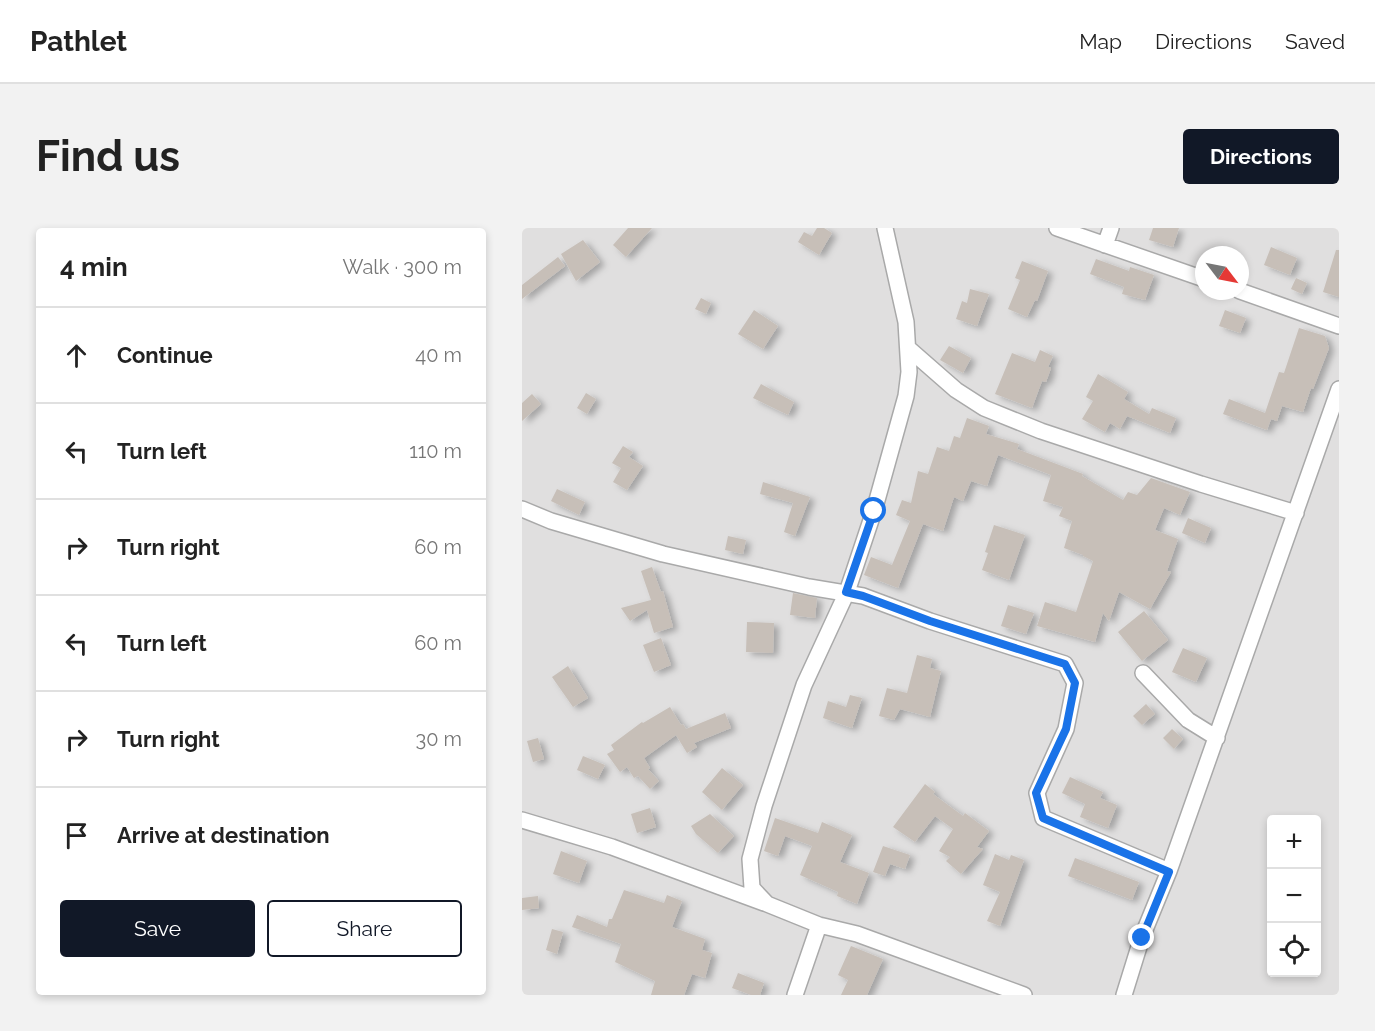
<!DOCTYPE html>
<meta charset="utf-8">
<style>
:root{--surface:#fff;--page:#f2f2f2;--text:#222;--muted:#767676;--line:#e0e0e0;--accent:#111827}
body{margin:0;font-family:Raleway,sans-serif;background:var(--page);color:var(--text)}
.controls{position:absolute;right:18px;bottom:18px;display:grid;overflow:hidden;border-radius:6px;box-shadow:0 3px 9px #0003}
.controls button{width:54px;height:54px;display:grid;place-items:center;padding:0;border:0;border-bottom:2px solid var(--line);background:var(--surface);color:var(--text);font:30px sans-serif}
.compass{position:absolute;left:673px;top:18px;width:54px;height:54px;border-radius:50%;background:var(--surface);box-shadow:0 3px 9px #0003;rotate:122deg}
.stop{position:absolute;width:18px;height:18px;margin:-14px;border:4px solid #1a73e8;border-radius:50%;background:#fff}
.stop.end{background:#1a73e8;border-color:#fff;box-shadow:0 2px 6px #0008}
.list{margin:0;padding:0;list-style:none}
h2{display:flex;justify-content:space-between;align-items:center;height:78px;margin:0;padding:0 24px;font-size:26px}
h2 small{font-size:20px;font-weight:400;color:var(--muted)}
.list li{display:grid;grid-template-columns:39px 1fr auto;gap:18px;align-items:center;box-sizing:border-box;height:96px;padding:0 24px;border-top:2px solid var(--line)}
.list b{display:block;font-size:22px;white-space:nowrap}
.list em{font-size:20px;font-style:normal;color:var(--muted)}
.actions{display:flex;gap:12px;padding:18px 24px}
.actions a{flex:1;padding:14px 0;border:2px solid var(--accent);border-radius:6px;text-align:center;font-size:21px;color:var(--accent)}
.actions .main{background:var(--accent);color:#fff}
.icon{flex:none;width:33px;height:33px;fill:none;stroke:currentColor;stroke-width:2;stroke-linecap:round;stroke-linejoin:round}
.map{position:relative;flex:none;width:817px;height:767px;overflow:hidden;border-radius:6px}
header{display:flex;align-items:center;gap:36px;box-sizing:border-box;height:84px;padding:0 30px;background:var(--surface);border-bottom:2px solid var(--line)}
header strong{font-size:28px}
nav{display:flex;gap:33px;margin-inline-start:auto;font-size:21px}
.intro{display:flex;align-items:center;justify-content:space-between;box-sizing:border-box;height:144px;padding:0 36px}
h1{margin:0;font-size:42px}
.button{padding:15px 27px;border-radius:6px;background:var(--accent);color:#fff;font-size:21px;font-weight:700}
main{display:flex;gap:36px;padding:0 36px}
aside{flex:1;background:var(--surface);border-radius:6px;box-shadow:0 3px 9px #0003}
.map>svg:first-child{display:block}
.residential{fill:#e0dfdf;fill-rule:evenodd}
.building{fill:#c7bfb8;filter:url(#shadow)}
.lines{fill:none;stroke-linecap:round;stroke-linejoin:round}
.minor-casing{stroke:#a9a9a9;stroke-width:18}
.minor{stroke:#fff;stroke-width:15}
.route{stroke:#1a73e8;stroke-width:8}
</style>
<header>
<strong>Pathlet</strong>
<nav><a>Map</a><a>Directions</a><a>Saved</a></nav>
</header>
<div class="intro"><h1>Find us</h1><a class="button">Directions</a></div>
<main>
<aside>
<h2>4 min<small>Walk · 300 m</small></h2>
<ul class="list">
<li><svg class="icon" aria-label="ahead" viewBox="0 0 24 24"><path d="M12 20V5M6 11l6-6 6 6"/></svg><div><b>Continue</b></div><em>40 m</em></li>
<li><svg class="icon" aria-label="left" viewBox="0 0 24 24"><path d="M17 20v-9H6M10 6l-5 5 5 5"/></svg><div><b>Turn left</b></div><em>110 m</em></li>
<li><svg class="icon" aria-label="right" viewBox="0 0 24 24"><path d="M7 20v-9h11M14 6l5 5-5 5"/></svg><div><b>Turn right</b></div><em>60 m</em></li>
<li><svg class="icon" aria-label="left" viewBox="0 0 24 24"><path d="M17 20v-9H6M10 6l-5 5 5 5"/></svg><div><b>Turn left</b></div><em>60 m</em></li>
<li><svg class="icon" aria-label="right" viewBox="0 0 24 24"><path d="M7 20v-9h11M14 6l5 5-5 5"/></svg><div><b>Turn right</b></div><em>30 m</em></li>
<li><svg class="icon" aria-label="arrive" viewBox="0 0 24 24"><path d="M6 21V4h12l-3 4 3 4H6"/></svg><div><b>Arrive at destination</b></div></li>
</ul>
<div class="actions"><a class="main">Save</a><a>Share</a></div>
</aside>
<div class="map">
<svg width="817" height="767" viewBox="0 0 817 767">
<defs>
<filter id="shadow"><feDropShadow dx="5" dy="3" stdDeviation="3" flood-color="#0004"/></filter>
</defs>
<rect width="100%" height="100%" fill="#f2efe9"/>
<path class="residential" d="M0,0H817V767H0ZM682,27H718V63H682ZM750,592H794V744H750Z"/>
<path class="building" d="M106,0H130L104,29L91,17Z
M295,0H302L310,5L297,27L276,14L282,4L290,8Z
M631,0H657L651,19L627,12Z
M61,12L78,34L54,53L39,26Z
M749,19L775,30L768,47L742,37Z
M814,22H817V69L801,64Z
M36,29L43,38L0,71V57Z
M574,31L607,43L608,39L632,47L623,72L600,66L602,59L568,46Z
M500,33L526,43L515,73L513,72L505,89L486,81L498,52L493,50Z
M774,50L785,55L780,66L769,61Z
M448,61L467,66L455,98L434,91L440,73L445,75Z
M179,70L189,75L184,86L173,81Z
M232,82L256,98L241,121L216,106Z
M703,82L724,90L718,105L697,98Z
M777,100L803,108L807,120L791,161L789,160L781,184L760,178L755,193L749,191L745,202L701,186L707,171L743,185L757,144L762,145Z
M427,118L449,130L441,145L418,132Z
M518,122L531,128L526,139L529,140L524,154L520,153L510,180L473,166L490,125L513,134Z
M576,146L606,164L602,171L627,186L630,180L654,190L648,205L605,188L598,201L588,195L583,204L560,191L571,173L564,169Z
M239,156L272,174L266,187L231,170Z
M64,165L74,171L65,186L55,180Z
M10,166L19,176L0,193V175Z
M445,190L467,198L464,206L497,216L495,221L561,246L560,248L601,272L606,264L615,267L629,250L668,264L658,287L642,280L633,302L656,311L645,343L649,344L628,381L597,364L587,393L581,385L573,414L515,398L523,374L554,384L571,333L561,328V327L542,320L550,293L537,288L541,279L521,273L529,247L476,227L465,258L449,253L441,273L432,269L421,303L401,296L376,360L342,347L349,329L370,337L388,293L374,287L380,272L389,275L396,243L406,246L415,219L427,223L432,208L438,210Z
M101,218L111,224L107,229L121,238L105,262L91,254L99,240L90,235Z
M241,254L288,269L273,308L262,304L271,275L238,266Z
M35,261L63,274L57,287L29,273Z
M666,290L689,300L683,315L660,305Z
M472,297L503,307L487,352L460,342L466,325L463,324Z
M206,308L224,312L221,326L203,322Z
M130,339L139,364L141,363L151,399L132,405L125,382L108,393L99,380L129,372L119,343Z
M271,365L295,370L293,390L268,387Z
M486,377L512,385L504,406L479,398Z
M622,383L646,412L620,433L596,404Z
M225,394L252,395L251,425L224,424Z
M139,410L149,437L132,444L121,417Z
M661,420L685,430L674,454L650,444Z
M395,427L410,431L408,440L419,443L408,489L378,481L372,492L357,488L365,460L385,465Z
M46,438L66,470L51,479L30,449Z
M328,467L340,470L330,500L301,490L306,473L324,479Z
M624,476L633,486L620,497L611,488Z
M148,479L159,497L161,496L164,501L203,485L209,500L172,515L175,519L165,525L154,507L122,530L128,540L126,541L137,553L128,561L116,548L112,550L105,539L98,544L85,526L92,522L89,517L120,494L121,495Z
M650,501L661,511L652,521L641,510Z
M16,510L22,531L11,534L5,513Z
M61,528L83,537L76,551L55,542Z
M200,540L221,557L200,582L180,564Z
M548,549L581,564L578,570L595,577L586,600L558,589L563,576L540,565Z
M403,556L413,564L411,566L441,588L443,585L467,603L455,619L461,621L439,646L424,633L428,629L417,623L431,601L413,588L393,614L371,599Z
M128,580L134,599L115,605L109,586Z
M188,586L212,608L196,625L174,606L169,598Z
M253,590L296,605L300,594L330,607L318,634L347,645L335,676L315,668L316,664L278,647L290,618L263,608L256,628L242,623Z
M361,618L388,627L383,641L368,636L363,648L351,644Z
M39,623L65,633L57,655L31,646Z
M473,626L487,632L489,627L502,632L478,698L465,693L478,664L461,657Z
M553,630L617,654L610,672L546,648Z
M102,662L142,675L145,667L160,673L150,699L183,711L180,722L190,725L183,750L170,746L162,767H129L133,753L93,734L99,716L50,699L55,687L85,699L87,691H90Z
M16,668L17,680L0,682V670Z
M30,701L41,704L35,726L24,722Z
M329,718L361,731L345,767H319L326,752L316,747Z
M216,745L242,755L238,767H229L210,760Z"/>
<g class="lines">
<g class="minor-casing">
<path id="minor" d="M363,0L384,94L387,144L384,168L352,283L325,364L282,457L242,578L228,631L230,660L245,676L297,697L335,706L502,767
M535,0L682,51
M583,17L589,0
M718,63L817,98
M386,120L434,162L462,180L519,203L679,256L774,285
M0,281L29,293L141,326L287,359L341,368L408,393L543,436L553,455L544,501L515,565L521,590L647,643L817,161
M621,445L666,492L695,510
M0,592L90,619L242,675
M273,767L297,697
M602,767L620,709L647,643"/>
</g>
<use href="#minor" class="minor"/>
</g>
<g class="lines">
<path class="route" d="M352,283L324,364L341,368L408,393L543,436L553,455L544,501L514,565L521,590L647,644L620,710"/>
</g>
</svg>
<div class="controls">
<button>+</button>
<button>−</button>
<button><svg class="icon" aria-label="locate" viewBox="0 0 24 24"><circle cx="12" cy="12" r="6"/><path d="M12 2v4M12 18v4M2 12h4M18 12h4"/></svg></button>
</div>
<svg class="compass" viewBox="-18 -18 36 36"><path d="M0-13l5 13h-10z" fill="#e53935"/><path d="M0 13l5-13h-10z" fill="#767676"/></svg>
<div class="stop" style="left:352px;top:283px"></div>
<div class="stop end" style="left:620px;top:710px"></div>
</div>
</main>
